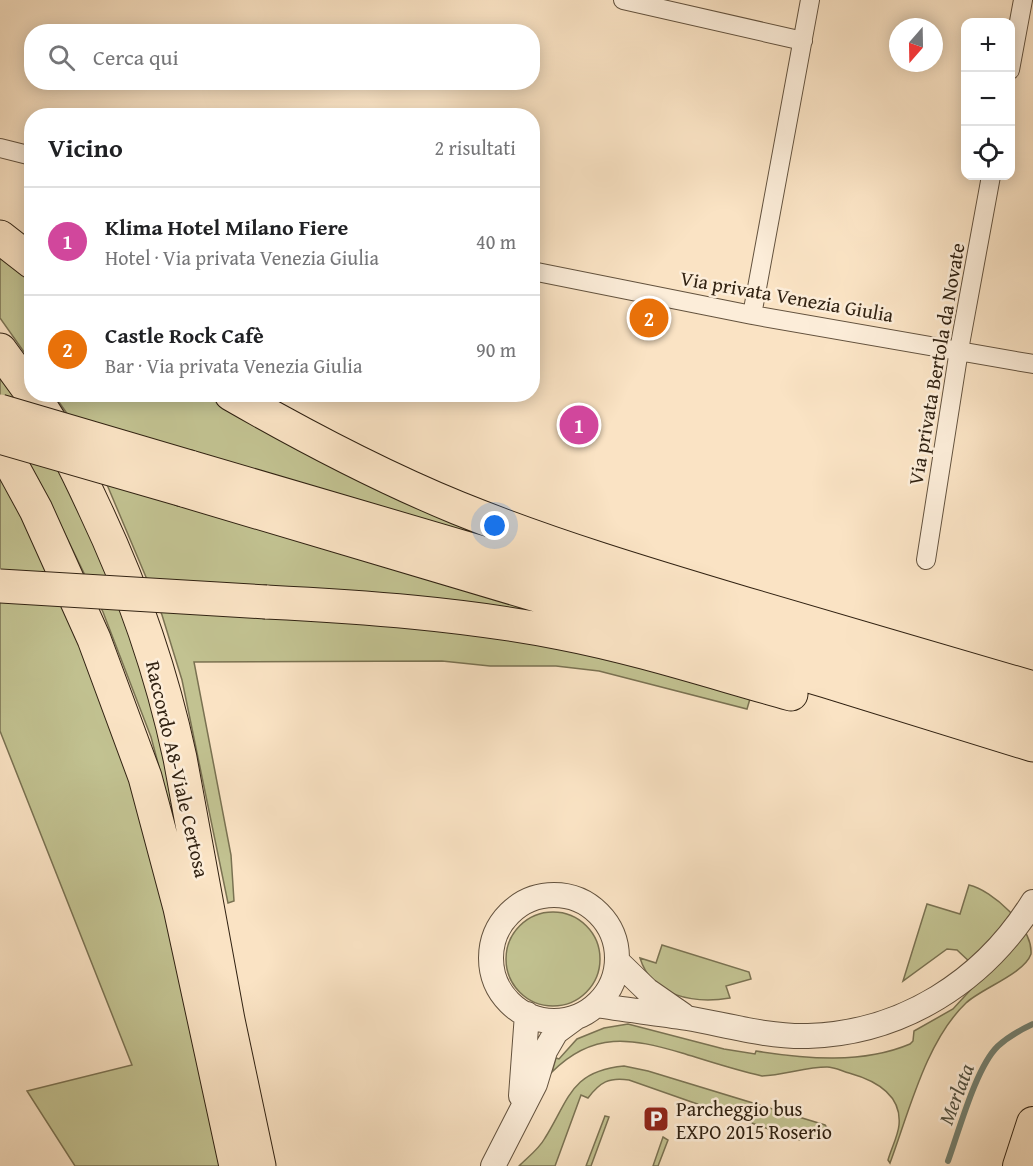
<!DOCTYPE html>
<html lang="it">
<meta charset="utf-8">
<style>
:root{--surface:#fff;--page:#f2f2f2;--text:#202124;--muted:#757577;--line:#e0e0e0;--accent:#8f2418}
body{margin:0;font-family:"Gentium Book Plus",serif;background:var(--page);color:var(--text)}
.controls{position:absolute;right:18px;top:18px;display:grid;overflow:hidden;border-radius:12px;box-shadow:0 3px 15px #0003}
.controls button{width:54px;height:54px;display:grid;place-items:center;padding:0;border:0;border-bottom:2px solid var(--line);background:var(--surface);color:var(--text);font:30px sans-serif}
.compass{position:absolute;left:889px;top:18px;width:54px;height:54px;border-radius:50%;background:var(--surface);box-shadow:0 3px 15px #0003;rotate:200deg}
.you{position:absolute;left:495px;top:526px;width:21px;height:21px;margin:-15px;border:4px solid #fff;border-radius:50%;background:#1a73e8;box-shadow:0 0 0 9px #1a73e833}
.badge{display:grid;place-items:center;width:39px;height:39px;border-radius:50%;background:var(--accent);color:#fff;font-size:20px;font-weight:700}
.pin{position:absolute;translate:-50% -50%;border:3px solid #fff;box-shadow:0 2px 6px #0006}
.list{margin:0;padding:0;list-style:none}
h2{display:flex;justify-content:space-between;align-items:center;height:78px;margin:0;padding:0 24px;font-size:26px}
h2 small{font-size:20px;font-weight:400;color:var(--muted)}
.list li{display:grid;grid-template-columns:39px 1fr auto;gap:18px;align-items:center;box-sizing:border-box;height:108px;padding:0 24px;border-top:2px solid var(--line)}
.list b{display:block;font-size:22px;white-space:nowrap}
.list p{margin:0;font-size:20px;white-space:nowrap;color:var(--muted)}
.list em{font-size:20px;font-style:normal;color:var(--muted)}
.icon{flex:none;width:33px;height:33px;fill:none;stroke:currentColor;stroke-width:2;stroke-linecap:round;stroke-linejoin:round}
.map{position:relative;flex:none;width:1033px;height:1166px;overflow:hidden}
.search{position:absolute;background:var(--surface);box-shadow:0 3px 15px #0003;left:24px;top:24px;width:516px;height:66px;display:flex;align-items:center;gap:15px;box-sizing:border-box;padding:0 21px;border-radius:24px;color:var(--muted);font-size:22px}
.panel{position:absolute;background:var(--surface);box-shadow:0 3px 15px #0003;left:24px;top:108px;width:516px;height:294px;border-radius:24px}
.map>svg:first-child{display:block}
.green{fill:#c2c291;stroke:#7a7252;stroke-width:1.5}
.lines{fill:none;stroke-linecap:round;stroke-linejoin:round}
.stream{stroke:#738071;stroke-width:6}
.minor-casing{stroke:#63523e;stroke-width:20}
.tertiary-casing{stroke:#63523e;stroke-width:26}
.trunk-casing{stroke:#312212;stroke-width:34}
.motorway-casing{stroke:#312212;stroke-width:35}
.minor{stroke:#fcedd9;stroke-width:18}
.tertiary{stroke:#fcedd9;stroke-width:24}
.trunk{stroke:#fae3c4;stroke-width:32}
.motorway{stroke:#fae3c4;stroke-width:33}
.motorway-bridge-casing{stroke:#312212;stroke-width:35;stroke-linecap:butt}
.motorway-bridge{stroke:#fae3c4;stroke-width:33}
.labels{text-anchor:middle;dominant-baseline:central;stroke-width:5;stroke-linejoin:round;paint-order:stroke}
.street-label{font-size:20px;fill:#312212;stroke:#fcedd9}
.poi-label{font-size:20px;fill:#312212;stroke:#fcedd9;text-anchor:start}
.water-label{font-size:21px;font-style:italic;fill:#525141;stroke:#fcedd9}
</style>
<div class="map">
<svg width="1033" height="1166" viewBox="0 0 1033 1166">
<rect width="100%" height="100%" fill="#fae3c4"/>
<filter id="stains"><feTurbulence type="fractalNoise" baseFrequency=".00333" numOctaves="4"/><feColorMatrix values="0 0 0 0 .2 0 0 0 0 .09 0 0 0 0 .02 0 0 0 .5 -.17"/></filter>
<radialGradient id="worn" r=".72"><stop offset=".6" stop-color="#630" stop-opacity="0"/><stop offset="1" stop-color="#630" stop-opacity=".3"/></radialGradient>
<path class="green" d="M0,251L31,276V362L0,318Z
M0,369L38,429L104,560L146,672L175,803L169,804L151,737L103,612L40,483L0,412Z
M54,395H209L295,442L502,536L612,632L332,620L520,637L752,692L747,709L599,671L556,666H490L442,661L194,662L231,855L234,901L228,903L182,680L162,615L108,487L68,415Z
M0,468L54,577L135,784L226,1166H75L27,1091L132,1065L0,731Z
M969,885C992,890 1033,927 1031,954C1024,974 982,988 966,1003C926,1041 909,1112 890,1163L888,1160C891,1149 898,1136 899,1125C902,1094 874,1080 849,1073C842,1071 834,1067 827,1067C806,1067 784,1075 762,1076C735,1070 708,1061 682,1053C631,1038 593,1031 552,1072L556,1058L559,1059L577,1039L604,1028L628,1024L724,1049L755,1054L756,1051C806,1059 863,1064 910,1044L913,1041L914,1031L953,1009L975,985L972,964L957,950L947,949L903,981L927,904L960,914Z
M506 959a47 47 0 1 1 94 0a47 47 0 1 1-94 0Z
M662,945L749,972L751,979L726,986L730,998C695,1004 652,997 640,958L656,963Z
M624,1066L648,1071L825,1125L828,1129L827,1134L822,1140L802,1134L800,1140L629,1080C609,1077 600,1082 588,1098L581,1095L555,1166H519C528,1157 539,1149 545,1138C569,1100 570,1071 624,1066Z
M605,1116L609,1117L591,1166H586Z
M663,1137L668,1140L658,1166H653Z"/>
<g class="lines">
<path class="stream" d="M948,1161C959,1131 976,1067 998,1046C1009,1036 1020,1030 1033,1024"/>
<g class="minor-casing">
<path id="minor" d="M623,0L803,41
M1010,70L1023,0
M0,148L32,156
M532,271L752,315L1033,364
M752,315L810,0
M926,560L959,350L991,176"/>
</g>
<g class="tertiary-casing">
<path id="tertiary" d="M491 958a63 63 0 1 1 126 0a63 63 0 1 1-126 0Z
M618,962L647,990L683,1015
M596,1005C626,1010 657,1013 687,1018C727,1025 767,1037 808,1036C903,1033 984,981 1033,902
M521,1096L527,1014
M493,1166L535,1084L545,1051L556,1032L575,1018"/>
</g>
<g class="trunk-casing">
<path id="trunk" d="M1019,1166L1033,1123"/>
</g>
<g class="motorway-casing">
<path id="motorway" d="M0,237L32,262
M0,350L32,394
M32,394C57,429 76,468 94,507C133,589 161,669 180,758L228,1020L259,1166
M231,394C304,436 380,476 458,508C552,546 649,575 746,604C842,632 937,660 1033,688
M0,444L36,510L94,639L145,777L180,908L236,1166
M190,467L1033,715
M183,490L826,681L1033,745
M266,602C365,607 463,614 561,633C639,648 715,673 791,694"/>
</g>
<use href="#minor" class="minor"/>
<use href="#tertiary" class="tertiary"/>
<use href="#trunk" class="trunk"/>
<use href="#motorway" class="motorway"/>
<g class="motorway-bridge-casing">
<path id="motorway-bridge" d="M0,411L190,467
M0,437L183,490
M0,586L266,602"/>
</g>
<use href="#motorway-bridge" class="motorway-bridge"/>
</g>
<defs>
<g id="parking-square" transform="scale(1.35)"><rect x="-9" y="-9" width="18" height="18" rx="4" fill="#8f2418" stroke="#fcedd9"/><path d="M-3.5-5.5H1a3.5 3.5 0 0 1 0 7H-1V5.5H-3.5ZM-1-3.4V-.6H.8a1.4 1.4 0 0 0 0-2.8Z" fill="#fff"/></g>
</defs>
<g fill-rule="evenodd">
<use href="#parking-square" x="656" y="1119"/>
</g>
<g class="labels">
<g class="street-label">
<text transform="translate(787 296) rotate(10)">Via privata Venezia Giulia</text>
<text transform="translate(936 364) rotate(-80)">Via privata Bertola da Novate</text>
<text transform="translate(178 769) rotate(77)">Raccordo A8-Viale Certosa</text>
</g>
<g class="poi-label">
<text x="676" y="1108">Parcheggio bus<tspan x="676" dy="23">EXPO 2015 Roserio</tspan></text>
</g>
<g class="water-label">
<text transform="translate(956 1094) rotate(-69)">Merlata</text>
</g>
</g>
<rect width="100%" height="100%" filter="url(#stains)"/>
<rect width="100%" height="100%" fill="url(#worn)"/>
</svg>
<div class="controls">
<button>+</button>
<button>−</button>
<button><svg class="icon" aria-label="locate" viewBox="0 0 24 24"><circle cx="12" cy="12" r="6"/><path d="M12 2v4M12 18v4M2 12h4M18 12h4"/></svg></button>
</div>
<svg class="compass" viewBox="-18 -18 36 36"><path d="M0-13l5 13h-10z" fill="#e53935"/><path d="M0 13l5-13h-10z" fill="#757577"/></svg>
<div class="you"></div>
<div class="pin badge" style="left:579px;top:425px;background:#d1479c">1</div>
<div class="pin badge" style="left:649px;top:318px;background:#e8710a">2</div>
<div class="search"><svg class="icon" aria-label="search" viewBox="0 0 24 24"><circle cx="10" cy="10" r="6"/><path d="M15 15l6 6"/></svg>Cerca qui</div>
<section class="panel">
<h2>Vicino<small>2 risultati</small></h2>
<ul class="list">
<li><span class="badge" style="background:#d1479c">1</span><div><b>Klima Hotel Milano Fiere</b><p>Hotel · Via privata Venezia Giulia</p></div><em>40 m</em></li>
<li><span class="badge" style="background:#e8710a">2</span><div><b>Castle Rock Cafè</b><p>Bar · Via privata Venezia Giulia</p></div><em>90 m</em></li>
</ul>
</section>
</div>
